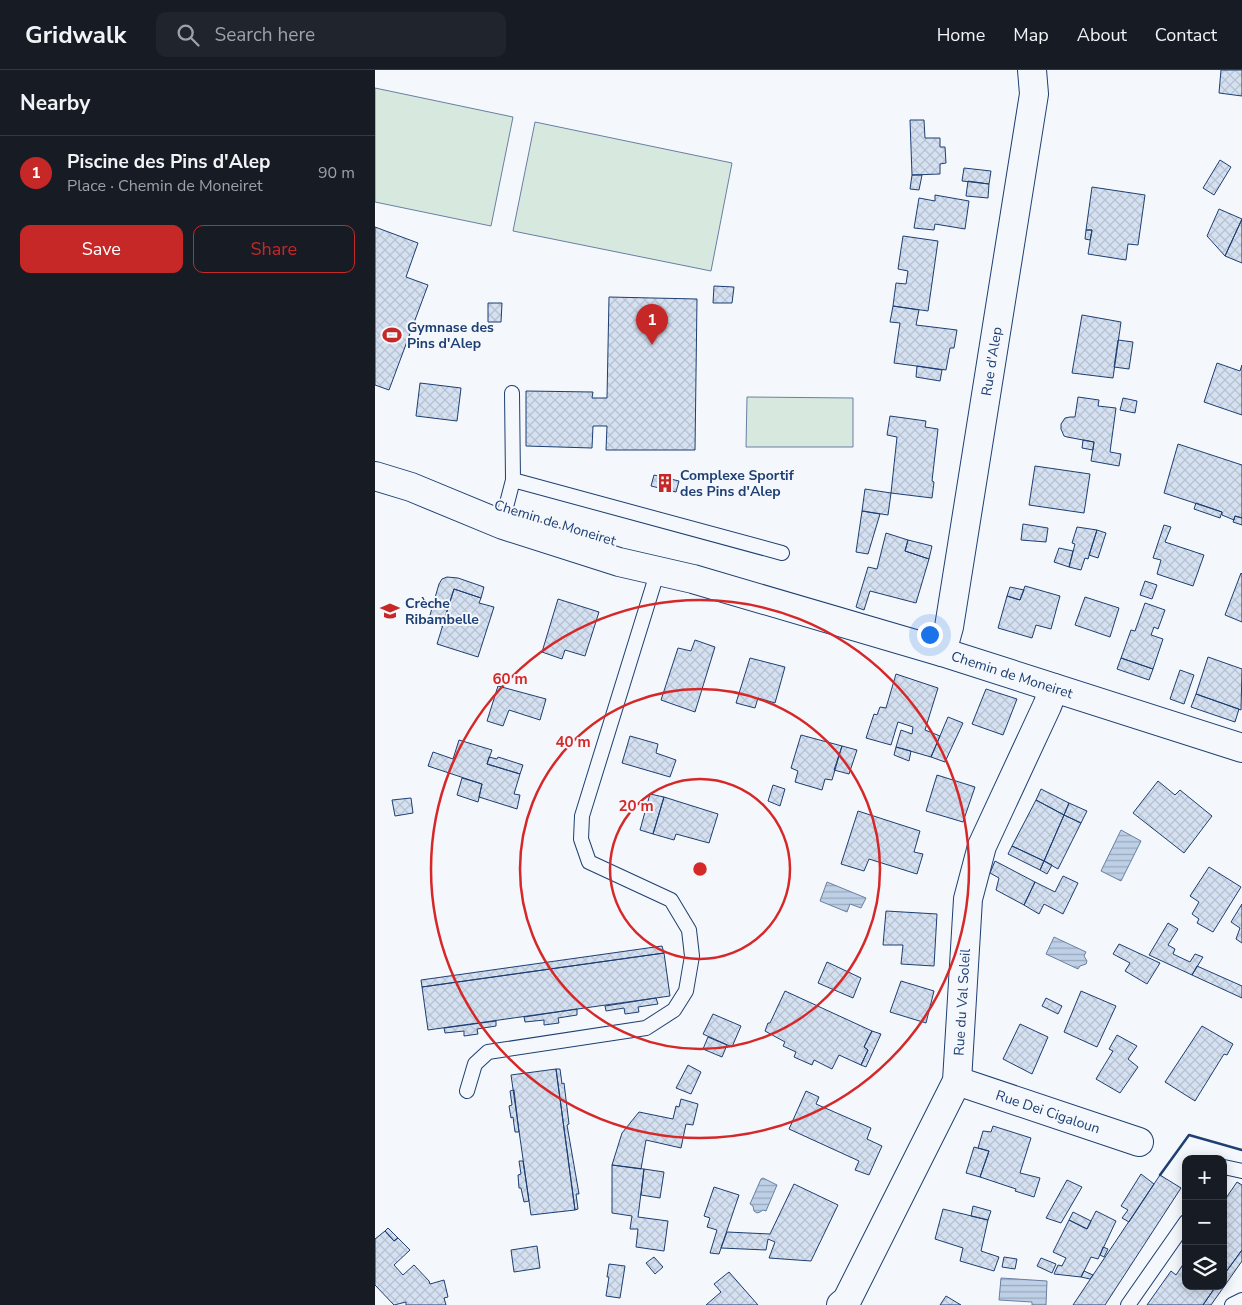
<!DOCTYPE html>
<meta charset="utf-8">
<style>
:root{--surface:#171b24;--page:#20242c;--text:#f1f3f6;--muted:#9ea1a6;--line:#363941;--accent:#c62828}
body{margin:0;font-family:"Nunito Sans",sans-serif;background:var(--page);color:var(--text)}
.controls{position:absolute;right:15px;bottom:15px;display:grid;overflow:hidden;border-radius:10px;box-shadow:0 2px 12px #0003}
.controls button{width:45px;height:45px;display:grid;place-items:center;padding:0;border:0;border-bottom:1px solid var(--line);background:var(--surface);color:var(--text);font:25px sans-serif}
.you{position:absolute;left:554px;top:564px;width:18px;height:18px;margin:-12px;border:4px solid #fff;border-radius:50%;background:#1a73e8;box-shadow:0 0 0 8px #1a73e833}
.badge{display:grid;place-items:center;width:32px;height:32px;border-radius:50%;background:var(--accent);color:#fff;font-size:16px;font-weight:700}
.pin{position:absolute;translate:-50% -41px;filter:drop-shadow(0 1px 2px #0008)}
.pin::after{content:'';position:absolute;top:26px;width:18px;height:15px;background:inherit;clip-path:polygon(0 0,100% 0,50% 100%)}
.list{margin:0;padding:0;list-style:none}
h2{display:flex;justify-content:space-between;align-items:center;height:65px;margin:0;padding:0 20px;font-size:21px}
h2 small{font-size:16px;font-weight:400;color:var(--muted)}
.list li{display:grid;grid-template-columns:32px 1fr auto;gap:15px;align-items:center;box-sizing:border-box;height:75px;padding:0 20px;border-top:1px solid var(--line)}
.list b{display:block;font-size:19px;white-space:nowrap}
.list p{margin:0;font-size:16px;white-space:nowrap;color:var(--muted)}
.list em{font-size:16px;font-style:normal;color:var(--muted)}
.actions{display:flex;gap:10px;padding:15px 20px}
.actions a{flex:1;padding:11px 0;border:1px solid var(--accent);border-radius:10px;text-align:center;font-size:18px;color:var(--accent)}
.actions .main{background:var(--accent);color:#fff}
.icon{flex:none;width:28px;height:28px;fill:none;stroke:currentColor;stroke-width:2;stroke-linecap:round;stroke-linejoin:round}
.map{position:relative;flex:none;width:867px;height:1235px;overflow:hidden}
header{display:flex;align-items:center;gap:30px;box-sizing:border-box;height:70px;padding:0 25px;background:var(--surface);border-bottom:1px solid var(--line)}
header strong{font-size:24px}
nav{display:flex;gap:28px;margin-inline-start:auto;font-size:18px}
.search{width:350px;height:45px;background:var(--page);display:flex;align-items:center;gap:12px;box-sizing:border-box;padding:0 18px;border-radius:10px;color:var(--muted);font-size:19px}
main{display:flex}
aside{flex:1;background:var(--surface)}
.map>svg:first-child{display:block}
.pitch{fill:#d7e8df;stroke:#687fa3}
.water{fill:url(#water-rules);stroke:#687fa3}
.building{fill:url(#building-cross-hatch);stroke:#1d3f73}
.lines{fill:none;stroke-linecap:round;stroke-linejoin:round}
.service-casing{stroke:#1d3f73;stroke-width:16}
.minor-casing{stroke:#1d3f73;stroke-width:30}
.secondary-casing{stroke:#1d3f73;stroke-width:30}
.service{stroke:#f4f7fb;stroke-width:14}
.minor{stroke:#f4f7fb;stroke-width:28}
.secondary{stroke:#f4f7fb;stroke-width:28}
.wall{stroke:#1d3f73;stroke-width:2.5}
.ring{fill:none;stroke:#d62828;stroke-width:2.5}
.labels{text-anchor:middle;dominant-baseline:central;stroke-width:4;stroke-linejoin:round;paint-order:stroke}
.poi-label{font-size:14px;font-weight:bold;fill:#1d3f73;stroke:#f4f7fb;text-anchor:start}
.street-label{font-size:14px;fill:#1d3f73;stroke:#f4f7fb}
.centre{fill:#d62828;stroke:#f4f7fb;stroke-width:2.5}
.ring-label{font-size:15px;text-anchor:middle;font-weight:bold;fill:#d62828;stroke:#f4f7fb;stroke-width:4;stroke-linejoin:round;paint-order:stroke}
</style>
<header>
<strong>Gridwalk</strong>
<div class="search"><svg class="icon" aria-label="search" viewBox="0 0 24 24"><circle cx="10" cy="10" r="6"/><path d="M15 15l6 6"/></svg>Search here</div>
<nav><a>Home</a><a>Map</a><a>About</a><a>Contact</a></nav>
</header>
<main>
<aside>
<h2>Nearby<small></small></h2>
<ul class="list">
<li><span class="badge">1</span><div><b>Piscine des Pins d'Alep</b><p>Place · Chemin de Moneiret</p></div><em>90 m</em></li>
</ul>
<div class="actions"><a class="main">Save</a><a>Share</a></div>
</aside>
<div class="map">
<svg width="867" height="1235" viewBox="0 0 867 1235">
<defs>
<pattern id="water-rules" width="6" height="5" patternUnits="userSpaceOnUse" patternTransform="scale(1.25)"><rect width="6" height="5" fill="#bed0e5"/><path d="M0 2.5h6" fill="none" stroke="#9aaabe"/></pattern>
<pattern id="building-cross-hatch" width="8" height="8" patternUnits="userSpaceOnUse" patternTransform="scale(1.25)"><rect width="8" height="8" fill="#d5e0f0"/><path d="M0 0l8 8M0 8l8-8" fill="none" stroke="#b6c1d1"/></pattern>
</defs>
<rect width="100%" height="100%" fill="#f4f7fb"/>
<path class="pitch" d="M0,18L138,47L116,156L0,132Z
M160,52L357,93L336,201L138,161Z
M372,327L478,328V377H371Z"/>
<path class="water" d="M746,760L766,771L746,811L726,801Z
M452,812L491,828L486,838L475,834L472,842L445,831Z
M679,867L711,882L709,886L712,891L711,894L705,896L703,899L671,884Z
M388,1108L402,1115L391,1141L388,1140L385,1142L382,1143L379,1141L378,1136L375,1134L386,1109Z
M626,1208L672,1211L671,1235H657V1232L624,1230Z"/>
<path class="building" d="M846,0H867V26L844,23Z
M535,50H549L550,68H565V77H570L571,93L565,94V104L537,105Z
M845,90L856,97L839,125L828,118Z
M589,98L616,101L614,114L587,111Z
M537,105H547L544,120L535,119Z
M593,111L614,114L613,128L591,126Z
M717,117L770,125L763,175L753,174L751,190L713,184L717,160H711Z
M560,125L594,131L590,159L560,154L559,160L539,158L544,128L560,131Z
M844,139L867,149L850,186L832,166Z
M867,149V193L850,186Z
M0,157L43,173L31,207L53,215L14,320L0,315Z
M711,160H717L715,170L710,169Z
M528,166L563,171L553,241L518,236L521,213L531,214L533,201L523,199Z
M339,216L359,217L357,233H338Z
M234,227L322,229L320,380H231L232,356H218L217,378L151,376V321L218,322L217,328H232Z
M113,233H127L126,252H113Z
M518,236L544,240L541,255L582,260L579,278H575L571,300L519,293L525,253L515,252Z
M707,245L746,252L738,308L697,303Z
M743,270L758,272L754,299L739,297Z
M842,293L865,301L867,295V345L829,332Z
M542,296L567,300L565,311L541,307Z
M45,313L86,318L82,351L41,346Z
M703,327L724,330L723,336L741,338L735,382L746,384L744,396L716,391L719,372L692,367L689,366L686,359V354L690,348L695,347H700Z
M748,328L762,331L760,343L745,340Z
M515,346L551,351L550,357L563,359L557,411L559,412L557,428L516,423L522,367L512,365Z
M708,370L719,372L718,380L707,378Z
M803,374L867,395V448L860,446L859,450L847,445V442L789,423Z
M660,396L715,404L709,443L654,435Z
M279,405L304,411L301,422L276,416Z
M490,419L516,423L513,445L487,441Z
M821,433L847,442L845,448L819,439Z
M487,441L505,444L493,484L481,482Z
M860,446L867,448V455L858,452Z
M648,454L673,458L671,472L646,470Z
M789,455L796,457L790,472L829,485L818,516L782,504L786,490L778,488Z
M702,457L722,460L713,489L710,488L706,500L694,497L700,474L697,473Z
M722,460L731,463L723,488L714,485Z
M511,463L533,470L530,481L554,489L541,533L495,521L489,540L481,537L493,497L502,499Z
M533,470L557,476L554,489L530,481Z
M684,478L698,481L694,497L679,492Z
M866,503L867,504V552L850,545Z
M72,507L83,508L109,517L106,528L79,519L67,556L53,552L64,514L67,509Z
M770,511L782,515L777,529L765,525Z
M650,516L685,526L676,559L661,555L657,568L623,558L632,526L645,530Z
M635,517L649,520L645,530L632,526Z
M79,519L106,528L104,533L119,537L103,587L62,574Z
M710,527L744,538L735,567L700,555Z
M183,529L224,542L210,586L190,580L187,589L167,582Z
M770,533L790,540L783,559L779,557L776,565L788,569L778,599L746,588L756,560L760,561Z
M320,570L340,577L320,642L286,630L303,578L316,581Z
M833,587L867,599L866,640L821,624Z
M375,588L410,597L400,633L383,628L380,638L361,633Z
M746,588L778,599L774,610L742,599Z
M805,600L819,605L809,634L795,629Z
M521,604L563,618L550,660L565,666L556,687L521,677L526,660L537,664L538,657L523,652L516,675L491,668L499,644L502,645L505,637L511,638Z
M123,616L171,629L165,650L134,640L128,656L112,651Z
M611,619L642,629L628,665L597,654Z
M821,624L864,639L860,652L816,637Z
M573,647L588,653L570,692L556,687Z
M426,665L467,676L457,710L450,709L447,720L420,712L423,701L416,698Z
M255,666L283,674L281,683L301,690L295,707L247,693Z
M84,670L117,680L112,694L145,704L139,724L145,725L142,739L104,727L107,714L53,696L58,682L78,689Z
M467,676L482,680L474,704L459,700Z
M521,677L536,681L534,691L519,685Z
M114,687L122,689L123,687L148,695L145,704L112,694Z
M562,705L600,717L588,752L551,741Z
M87,708L107,714L103,732L82,725Z
M783,711L800,725L805,720L837,746L809,783L758,743Z
M398,715L410,719L405,736L393,731Z
M666,719L694,733L689,745L661,730Z
M275,724L289,727L278,764L265,760Z
M289,727L343,744L334,773L301,764L299,770L278,764Z
M36,728L38,743L20,746L17,730Z
M661,730L689,745L669,791L637,776Z
M694,733L712,741L706,753L689,745Z
M483,741L545,761L539,782L548,784L542,804L494,789L489,801L466,794Z
M689,745L706,753L683,799L669,791Z
M637,776L669,791L665,800L633,784Z
M620,791L660,812L649,835L621,820L624,808L615,803Z
M669,791L677,795L672,804L665,800Z
M834,797L866,817L838,862L822,853L824,849L817,844L824,832L815,826Z
M688,806L703,813L688,844L669,834L664,844L649,835L660,812L680,822Z
M867,834V873L861,869L865,858L856,852Z
M511,841L562,844L559,896L526,894L528,875H508Z
M793,853L803,859L793,875L800,879L798,884L815,892L820,884L828,887L817,905L774,885Z
M744,874L785,893L772,914L750,901L755,893L738,884Z
M287,876L289,883L47,917L46,910Z
M289,883L295,926L53,960L47,917Z
M452,892L486,908L478,928L443,913Z
M822,896L867,916V928L817,905Z
M526,911L559,921L551,953L515,942Z
M410,921L497,961L489,977L493,980L486,995L464,985L457,999L439,990L437,995L419,987L421,982L408,976L410,972L390,961L393,953H395Z
M706,921L741,936L722,977L689,962Z
M281,928L283,934L263,937L264,942L250,944L249,938L231,941L230,936Z
M671,928L687,936L683,944L667,936Z
M202,939V945L183,948L184,953L169,955V950L150,952L149,947Z
M338,944L366,956L357,977L328,964Z
M121,951V956L102,959L103,964L89,966V961L70,963L69,958Z
M645,954L673,967L657,1004L628,989Z
M827,956L858,974L852,985L849,984L820,1031L790,1012Z
M497,961L506,964L491,997L486,995L493,980L489,977Z
M742,965L762,976L753,989L763,997L745,1023L721,1009L738,981L734,979Z
M333,967L352,975L347,987L328,979Z
M313,995L326,1002L316,1024L301,1018Z
M181,999H185L187,1014L189,1013L194,1054L192,1055L204,1124H201L203,1139L200,1140Z
M181,999L200,1140L156,1145L136,1005Z
M139,1020L144,1062H140L138,1047L136,1048L134,1036L137,1035L135,1021Z
M431,1021L444,1027L441,1034L496,1058L492,1069L507,1076L494,1105L480,1100L484,1091L414,1059Z
M306,1029L323,1034L318,1055L311,1054L306,1078L271,1070L266,1099L237,1095L247,1063L264,1042L298,1049L301,1036L304,1037Z
M618,1056L656,1068L645,1103L665,1108L659,1127L640,1121L641,1119L605,1107L614,1081L603,1078L608,1061L616,1062Z
M599,1077L614,1081L605,1107L591,1103Z
M144,1091H148L154,1131L149,1132L146,1118H144L143,1105L146,1104Z
M237,1095L269,1099L263,1147L293,1151L289,1181L261,1177L263,1159H255L257,1146L237,1143Z
M269,1099L289,1102L285,1128L266,1125Z
M766,1104L779,1114L754,1152L747,1148L753,1140L746,1136Z
M785,1105L806,1118L730,1235H698Z
M692,1110L707,1117L686,1153L671,1148Z
M862,1112L867,1115V1180L848,1206V1130L849,1131Z
M419,1114L463,1135L436,1191L394,1188L400,1172L393,1169L391,1180L346,1178L352,1162L395,1164Z
M339,1117L364,1125L344,1184L335,1183L342,1160L332,1157L335,1148L329,1146Z
M598,1136L616,1141L613,1150L596,1146Z
M568,1139L613,1150L606,1181L624,1187L619,1201L585,1191L588,1178L560,1169Z
M721,1141L741,1151L723,1189L716,1187L706,1207L679,1204L683,1195L687,1196L691,1188L678,1182L694,1150L712,1159Z
M698,1142L716,1151L712,1159L694,1150Z
M13,1158L23,1168L19,1171L10,1161Z
M10,1161L19,1171L23,1168L35,1180L19,1195L28,1205L39,1195L54,1211L55,1214L69,1210L73,1227L69,1228L71,1235H31V1232L19,1235L0,1215V1169Z
M162,1176L165,1198L139,1202L136,1180Z
M728,1177L733,1179L729,1187L725,1185Z
M867,1180V1191L836,1235H828L841,1216H848V1206Z
M279,1187L288,1197L280,1204L271,1193Z
M629,1187L642,1189L640,1199L627,1197Z
M666,1188L681,1194L677,1203L662,1196Z
M811,1190V1216H841L828,1235H772L796,1201L801,1205Z
M234,1194L250,1196L245,1228L231,1226L234,1207H232Z
M709,1201L718,1205L715,1209L706,1207Z
M354,1202L383,1235H331L346,1222L339,1214Z
M571,1226L586,1235H565Z"/>
<g class="lines">
<g class="service-casing">
<path id="service" d="M138,410L407,483
M131,437L138,410L137,323
M92,1021L100,994L113,982L271,958L299,940L311,921L317,886L314,860L296,830L214,792L206,769L207,746L284,497
M848,1099L849,1097L867,1101
M753,1235L811,1152
M857,1235L867,1230"/>
</g>
<g class="minor-casing">
<g id="minor">
<path id="s1" d="M567,582L574,557L659,24L657,0"/>
<path id="s2" d="M582,1011L764,1072"/>
<path id="s3" d="M466,1235L472,1230L582,1011L593,829L607,776L672,636L679,618"/>
</g>
</g>
<g class="secondary-casing">
<g id="secondary">
<path id="s4" d="M0,406L36,417L128,455L244,492L318,509L567,582L867,678"/>
</g>
</g>
<use href="#service" class="service"/>
<use href="#minor" class="minor"/>
<use href="#secondary" class="secondary"/>
<path class="wall" d="M785,1105L814,1065L867,1080"/>
</g>
<g class="ring">
<circle cx="325" cy="799" r="90"/>
<circle cx="325" cy="799" r="180"/>
<circle cx="325" cy="799" r="269"/>
</g>
<defs>
<g id="stadium-bare" transform="scale(1.5)"><path d="M0-5a6.5 5 0 1 0 0 10a6.5 5 0 1 0 0-10ZM-3.5-1.8h7v3.6h-7Z" fill="#c62828" stroke="#f4f7fb" stroke-width="2.5" paint-order="stroke"/></g>
<g id="building-bare" transform="scale(1.5)"><path d="M-4-6H4V6H1V3H-1V6H-4ZM-2.5-4.3h1.7v1.8h-1.7ZM.8-4.3h1.7v1.8H.8ZM-2.5-1h1.7V.8h-1.7ZM.8-1h1.7V.8H.8Z" fill="#c62828" stroke="#f4f7fb" stroke-width="2.5" paint-order="stroke"/></g>
<g id="school-bare" transform="scale(1.5)"><path d="M0-5L7-2L0 1L-7-2ZM-4 1L0 2.5L4 1V4Q0 6-4 4Z" fill="#c62828" stroke="#f4f7fb" stroke-width="2.5" paint-order="stroke"/></g>
</defs>
<g fill-rule="evenodd">
<use href="#stadium-bare" x="17" y="265"/>
<use href="#building-bare" x="290" y="413"/>
<use href="#school-bare" x="15" y="541"/>
</g>
<g class="labels">
<g class="poi-label">
<text x="32" y="257">Gymnase des<tspan x="32" dy="16">Pins d'Alep</tspan></text>
<text x="305" y="405">Complexe Sportif<tspan x="305" dy="16">des Pins d'Alep</tspan></text>
<text x="30" y="533">Crèche<tspan x="30" dy="16">Ribambelle</tspan></text>
</g>
<g class="street-label">
<text stroke="none"><textPath href="#s1" startOffset="295">Rue d'Alep</textPath></text>
<text transform="translate(180 453) rotate(17)">Chemin de Moneiret</text>
<text stroke="none"><textPath href="#s4" startOffset="668">Chemin de Moneiret</textPath></text>
<text stroke="none"><textPath href="#s3" startOffset="332">Rue du Val Soleil</textPath></text>
<text stroke="none"><textPath href="#s2" startOffset="96">Rue Dei Cigaloun</textPath></text>
</g>
</g>
<circle cx="325" cy="799" r="8" class="centre"/>
<g class="ring-label">
<text x="135" y="614">60 m</text>
<text x="198" y="677">40 m</text>
<text x="261" y="741">20 m</text>
</g>
</svg>
<div class="controls">
<button>+</button>
<button>−</button>
<button><svg class="icon" aria-label="layers" viewBox="0 0 24 24"><path d="M12 4l9 5-9 5-9-5zM3 14l9 5 9-5"/></svg></button>
</div>
<div class="you"></div>
<div class="pin badge" style="left:277px;top:275px">1</div>
</div>
</main>
